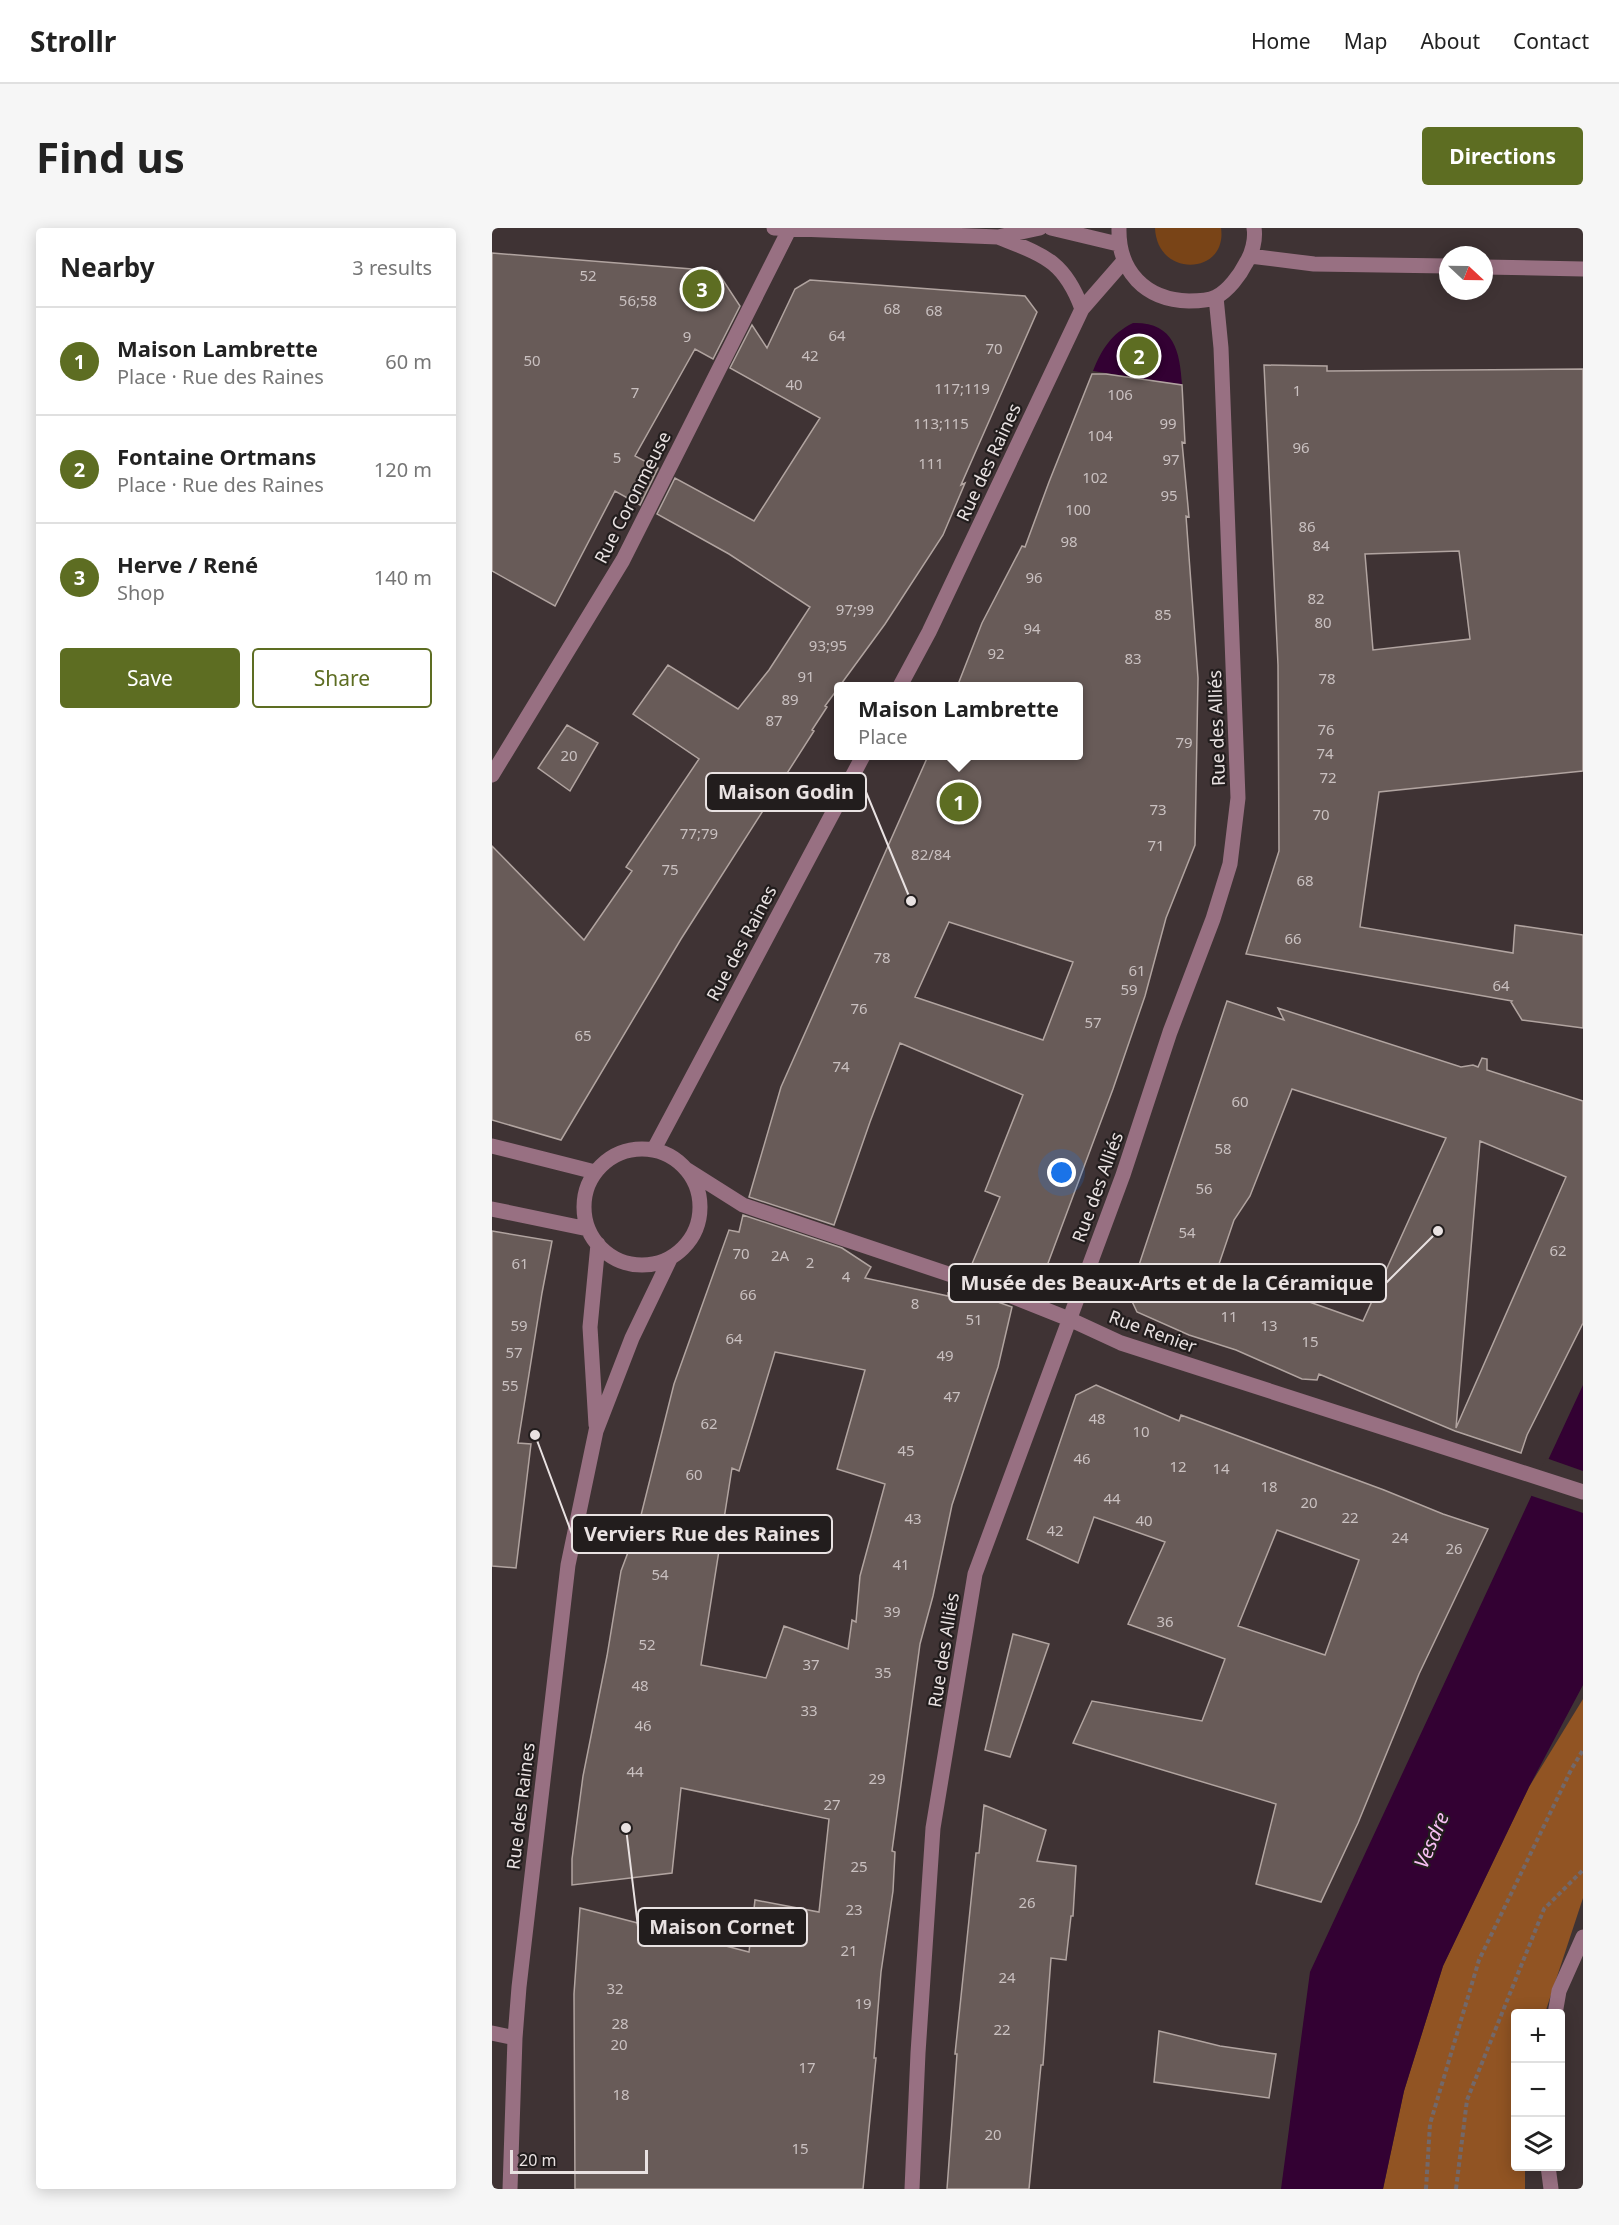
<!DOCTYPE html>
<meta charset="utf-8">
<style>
:root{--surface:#fff;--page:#f6f6f6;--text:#222;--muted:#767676;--line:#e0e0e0;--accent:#5d6d22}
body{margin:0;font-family:"Noto Sans",sans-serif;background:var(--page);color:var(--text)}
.controls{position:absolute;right:18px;bottom:18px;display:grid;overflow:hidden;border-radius:6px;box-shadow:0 3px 15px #0003}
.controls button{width:54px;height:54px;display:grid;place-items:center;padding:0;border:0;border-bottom:2px solid var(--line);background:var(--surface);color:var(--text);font:30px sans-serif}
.compass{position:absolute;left:947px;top:18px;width:54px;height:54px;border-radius:50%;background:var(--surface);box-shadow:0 3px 15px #0003;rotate:112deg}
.scale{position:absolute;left:18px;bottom:15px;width:138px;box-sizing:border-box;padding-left:6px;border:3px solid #e9e2e2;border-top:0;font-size:16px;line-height:21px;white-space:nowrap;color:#e9e2e2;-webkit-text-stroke:4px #221d1d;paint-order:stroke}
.you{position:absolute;left:570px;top:945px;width:21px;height:21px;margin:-15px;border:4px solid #fff;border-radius:50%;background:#1a73e8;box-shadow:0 0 0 9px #1a73e833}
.badge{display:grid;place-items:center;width:39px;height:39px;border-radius:50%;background:var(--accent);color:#fff;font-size:20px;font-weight:700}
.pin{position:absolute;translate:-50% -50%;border:3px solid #fff;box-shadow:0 2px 6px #0006}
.popup{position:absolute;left:342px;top:454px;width:249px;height:78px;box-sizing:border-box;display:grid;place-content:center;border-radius:6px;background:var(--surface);filter:drop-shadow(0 2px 4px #0005);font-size:20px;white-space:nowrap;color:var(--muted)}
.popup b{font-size:22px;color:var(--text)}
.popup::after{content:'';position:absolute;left:50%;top:100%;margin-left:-12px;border:12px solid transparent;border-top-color:var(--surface)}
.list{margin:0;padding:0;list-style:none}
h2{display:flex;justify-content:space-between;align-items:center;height:78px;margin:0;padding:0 24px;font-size:26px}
h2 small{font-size:20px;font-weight:400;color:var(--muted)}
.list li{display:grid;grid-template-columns:39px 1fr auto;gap:18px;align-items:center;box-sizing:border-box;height:108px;padding:0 24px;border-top:2px solid var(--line)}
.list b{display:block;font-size:22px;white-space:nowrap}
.list p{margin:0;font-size:20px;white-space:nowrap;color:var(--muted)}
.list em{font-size:20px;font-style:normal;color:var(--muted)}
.actions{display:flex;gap:12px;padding:18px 24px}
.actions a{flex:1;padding:14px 0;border:2px solid var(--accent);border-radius:6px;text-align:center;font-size:21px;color:var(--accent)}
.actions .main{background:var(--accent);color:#fff}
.icon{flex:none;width:33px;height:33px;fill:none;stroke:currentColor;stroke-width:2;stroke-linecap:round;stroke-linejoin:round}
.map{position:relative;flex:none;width:1091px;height:1961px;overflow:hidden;border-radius:6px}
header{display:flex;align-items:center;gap:36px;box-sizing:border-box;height:84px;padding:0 30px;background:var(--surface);border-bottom:2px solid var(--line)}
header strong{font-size:28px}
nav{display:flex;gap:33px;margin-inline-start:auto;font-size:21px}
.intro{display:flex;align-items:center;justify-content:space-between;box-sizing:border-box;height:144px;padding:0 36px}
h1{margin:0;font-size:42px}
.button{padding:15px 27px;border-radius:6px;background:var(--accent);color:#fff;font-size:21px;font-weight:700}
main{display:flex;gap:36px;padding:0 36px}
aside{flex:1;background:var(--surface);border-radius:6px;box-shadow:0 3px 15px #0003}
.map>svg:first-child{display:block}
.green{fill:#794417}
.forest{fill:#915423}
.water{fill:#330133}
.pier{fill:#3f3334}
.building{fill:#685b58;stroke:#b1a4a0;stroke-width:1.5;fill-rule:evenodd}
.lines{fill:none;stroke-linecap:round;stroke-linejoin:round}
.path{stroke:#736869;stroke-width:4;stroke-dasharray:4.5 3;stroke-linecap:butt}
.minor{stroke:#987082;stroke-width:15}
.labels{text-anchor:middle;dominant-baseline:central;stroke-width:4.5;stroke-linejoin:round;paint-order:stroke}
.number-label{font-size:15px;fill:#c9c0c0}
.street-label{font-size:18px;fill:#e9e2e2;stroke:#221d1d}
.water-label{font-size:20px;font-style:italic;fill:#f8bff4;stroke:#221d1d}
.leader{fill:none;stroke:#e9e2e2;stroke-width:2}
.callout-dot{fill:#e9e2e2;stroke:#221d1d;stroke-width:2}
.callout{fill:#221d1d;stroke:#e9e2e2;stroke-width:2}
.callout-label{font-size:20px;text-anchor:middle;font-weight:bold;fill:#e9e2e2}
</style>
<header>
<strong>Strollr</strong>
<nav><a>Home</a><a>Map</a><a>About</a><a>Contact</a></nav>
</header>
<div class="intro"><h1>Find us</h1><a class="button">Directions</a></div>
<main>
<aside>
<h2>Nearby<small>3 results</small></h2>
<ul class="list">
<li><span class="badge">1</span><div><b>Maison Lambrette</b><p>Place · Rue des Raines</p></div><em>60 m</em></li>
<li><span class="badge">2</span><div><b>Fontaine Ortmans</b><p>Place · Rue des Raines</p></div><em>120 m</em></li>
<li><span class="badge">3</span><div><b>Herve / René</b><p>Shop</p></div><em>140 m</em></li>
</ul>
<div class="actions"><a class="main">Save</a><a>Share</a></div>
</aside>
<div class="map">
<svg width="1091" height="1961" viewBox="0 0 1091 1961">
<rect width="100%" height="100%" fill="#3f3334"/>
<path class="green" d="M663,0H729C736,47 665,51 663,0Z"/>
<path class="forest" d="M1091,1471V1670L1053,1785L1023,1786V1938L1033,1939V1961H891L912,1863L951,1738L1037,1559Z"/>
<path class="water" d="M641,95C682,94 688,123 690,157L601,143C610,121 619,106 641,95Z
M1091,1157V1457L1037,1559L951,1738L912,1863L891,1961H789L818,1744Z"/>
<path class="pier" d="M1054,1230L1091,1243V1285L1037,1267Z"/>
<path class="building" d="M0,25L225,43L248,78L221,131L203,121L143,228L166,240L148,277L123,263L63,378L0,343Z
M318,52L533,68L545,84L469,257L473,255L451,307L393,396L333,478L335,479L320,502L322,503L189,711L69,912L0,892V618L92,712L140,643L134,639L207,531L141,486L176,437L246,481L277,442L318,379L237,326L165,286L183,250L262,293L328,190L238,140L260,97L275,120L303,61Z
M772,137L835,138V143L1091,141V543L887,564L868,699L1021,725L1023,697L1091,707V800L1030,792L1019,774L1020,773L754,726L787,623L786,437ZM967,323L978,411L881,422L873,326Z
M600,146H614L690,157L693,215L690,214L697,289L694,288L706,450L703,617L674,690L653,768L621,861L549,1054L527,1046L524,1059L477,1043L508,969L493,963L531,867L408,815L378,894L342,997L257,969L289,859L436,528H587V459H465L490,395L530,318L533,319L557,254ZM457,694L581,734L551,812L423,769Z
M75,497L106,515L78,563L46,540Z
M735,773L792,792L786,780L969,839L981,837L986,839L990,830L995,831V842L1091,873V1095L1035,1207L1029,1225L963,1203L827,1146L825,1152L810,1151L744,1122L697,1107L645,1084L637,1067ZM800,861L954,910L871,1093L809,1071L727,1036L742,992L758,968ZM988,913L1074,949L964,1200Z
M251,987L350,1020L379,1039L373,1050L456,1068V1065L466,1067L469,1061L520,1079L506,1139L460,1277L441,1368L428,1416L400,1623L403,1624L401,1663L389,1744L382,1830H384L371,1961H83L82,1766L88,1680L257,1724L263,1672L327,1684L337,1591L189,1560L180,1645L80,1657V1631L91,1548L115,1428L129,1343L138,1319H141L182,1156L237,1002L247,1004ZM283,1124L373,1142L345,1241L393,1256L368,1348L364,1394L360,1392L356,1421L292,1398L274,1450L209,1437L240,1240L247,1243Z
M0,1003L60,1013L50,1065L26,1215L39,1216L24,1340L0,1338Z
M604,1157L687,1193L689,1187L892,1262L951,1286L996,1301L927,1446L866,1595L829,1674L764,1656L784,1576L581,1515L600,1473L710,1493L733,1431L636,1396L673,1314L602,1289L586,1335L535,1311L584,1167ZM785,1302L867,1332L833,1427L746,1398Z
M521,1406L557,1416L518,1529L493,1522Z
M492,1577L554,1602L545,1633L584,1638L581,1688H579L574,1732L559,1730L551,1837H549L537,1961H455L465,1826H463L484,1625H487Z
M667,1803L728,1818L784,1826L777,1870L662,1854Z"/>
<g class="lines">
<path class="path" d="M934,1961L938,1896L987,1732L1079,1542L1091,1522
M964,1961L975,1872L1052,1681L1091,1642"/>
<path class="minor" d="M282,0L506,9L548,0
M559,0L626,16
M627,0C626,43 653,72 697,73C705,73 716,73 724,69C736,63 748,47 754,35C760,26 764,11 762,0
M506,9C551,27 572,32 590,81
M758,28L822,36L956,38
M992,39L1091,41
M408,458L437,404L590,81L631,34
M0,547L131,332L298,0
M0,918L103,944
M162,921L371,528
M92 979a58 58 0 1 1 116 0a58 58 0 1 1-116 0Z
M194,941L251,977L507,1063L577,1091L629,1115L1091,1264
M0,981L96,1001
M104,1197L98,1099L106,1016
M1063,1786L1067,1763L1091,1709
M0,1805L23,1810
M1056,1938L1059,1961
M18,1961L23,1810L27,1759L76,1337L104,1203L140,1110L178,1031
M420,1961L426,1825L441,1600L483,1346L631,947L678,804L721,691L738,636L746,570L729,120L724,69"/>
</g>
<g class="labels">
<g class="number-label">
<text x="96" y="47">52</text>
<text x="146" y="72">56;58</text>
<text x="400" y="80">68</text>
<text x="442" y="82">68</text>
<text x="345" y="107">64</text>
<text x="195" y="108">9</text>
<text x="502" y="120">70</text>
<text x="318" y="127">42</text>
<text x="40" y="132">50</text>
<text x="302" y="156">40</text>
<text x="470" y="160">117;119</text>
<text x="805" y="162">1</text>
<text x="143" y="164">7</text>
<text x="628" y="166">106</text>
<text x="449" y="195">113;115</text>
<text x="676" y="195">99</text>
<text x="608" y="207">104</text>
<text x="809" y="219">96</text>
<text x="125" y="229">5</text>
<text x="679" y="231">97</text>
<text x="439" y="235">111</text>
<text x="603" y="249">102</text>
<text x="677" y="267">95</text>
<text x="586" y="281">100</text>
<text x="815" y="298">86</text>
<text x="577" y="313">98</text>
<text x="829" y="317">84</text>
<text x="542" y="349">96</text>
<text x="824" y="370">82</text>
<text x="363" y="381">97;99</text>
<text x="671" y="386">85</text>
<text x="831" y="394">80</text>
<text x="540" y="400">94</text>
<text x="336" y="417">93;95</text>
<text x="504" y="425">92</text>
<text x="641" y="430">83</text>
<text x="314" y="448">91</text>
<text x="835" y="450">78</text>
<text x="298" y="471">89</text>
<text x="282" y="492">87</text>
<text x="834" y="501">76</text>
<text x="692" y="514">79</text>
<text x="833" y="525">74</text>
<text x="77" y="527">20</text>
<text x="836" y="549">72</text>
<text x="666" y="581">73</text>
<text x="829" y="586">70</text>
<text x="207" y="605">77;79</text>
<text x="664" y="617">71</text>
<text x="439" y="626">82/84</text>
<text x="178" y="641">75</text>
<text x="813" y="652">68</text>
<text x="801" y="710">66</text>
<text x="390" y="729">78</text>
<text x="645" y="742">61</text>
<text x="1009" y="757">64</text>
<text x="637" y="761">59</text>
<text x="367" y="780">76</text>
<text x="601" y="794">57</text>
<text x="91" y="807">65</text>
<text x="349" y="838">74</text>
<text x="748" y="873">60</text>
<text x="731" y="920">58</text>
<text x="712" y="960">56</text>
<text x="695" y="1004">54</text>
<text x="1066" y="1022">62</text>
<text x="249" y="1025">70</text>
<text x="288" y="1027">2A</text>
<text x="318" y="1034">2</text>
<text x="28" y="1035">61</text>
<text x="354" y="1048">4</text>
<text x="256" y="1066">66</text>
<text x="423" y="1075">8</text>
<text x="737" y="1088">11</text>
<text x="482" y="1091">51</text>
<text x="27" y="1097">59</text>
<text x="777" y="1097">13</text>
<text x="242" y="1110">64</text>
<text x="818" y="1113">15</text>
<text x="22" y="1124">57</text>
<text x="453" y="1127">49</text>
<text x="18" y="1157">55</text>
<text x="460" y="1168">47</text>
<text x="605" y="1190">48</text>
<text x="217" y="1195">62</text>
<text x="649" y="1203">10</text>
<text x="414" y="1222">45</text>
<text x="590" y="1230">46</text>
<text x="686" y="1238">12</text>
<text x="729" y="1240">14</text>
<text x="202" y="1246">60</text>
<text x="777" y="1258">18</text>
<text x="620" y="1270">44</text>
<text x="817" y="1274">20</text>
<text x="858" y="1289">22</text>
<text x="421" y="1290">43</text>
<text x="652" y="1292">40</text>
<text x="563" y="1302">42</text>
<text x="908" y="1309">24</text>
<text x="962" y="1320">26</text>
<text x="409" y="1336">41</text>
<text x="168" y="1346">54</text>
<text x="400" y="1383">39</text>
<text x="673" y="1393">36</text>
<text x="155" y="1416">52</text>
<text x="319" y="1436">37</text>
<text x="391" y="1444">35</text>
<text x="148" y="1457">48</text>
<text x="317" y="1482">33</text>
<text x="151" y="1497">46</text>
<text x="143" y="1543">44</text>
<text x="385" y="1550">29</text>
<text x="340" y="1576">27</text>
<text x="367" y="1638">25</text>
<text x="535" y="1674">26</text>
<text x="362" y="1681">23</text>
<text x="357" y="1722">21</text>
<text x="515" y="1749">24</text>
<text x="123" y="1760">32</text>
<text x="371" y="1775">19</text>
<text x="128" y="1795">28</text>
<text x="510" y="1801">22</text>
<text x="127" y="1816">20</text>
<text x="315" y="1839">17</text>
<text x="129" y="1866">18</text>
<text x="501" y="1906">20</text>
<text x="308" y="1920">15</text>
</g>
<g class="street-label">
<text transform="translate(496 234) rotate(-65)">Rue des Raines</text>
<text transform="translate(140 269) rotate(-63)">Rue Coronmeuse</text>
<text transform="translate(724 500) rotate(-92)">Rue des Alliés</text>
<text transform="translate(249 715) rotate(-62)">Rue des Raines</text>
<text transform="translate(605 959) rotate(-70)">Rue des Alliés</text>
<text transform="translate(661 1103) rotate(20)">Rue Renier</text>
<text transform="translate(451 1422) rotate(-81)">Rue des Alliés</text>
<text transform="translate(28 1578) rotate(-83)">Rue des Raines</text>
</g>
<g class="water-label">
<text transform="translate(939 1612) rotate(-67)">Vesdre</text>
</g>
</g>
<path class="leader" d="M419 673L374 564M946 1003L894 1055M43 1207L80 1306M134 1600L146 1699"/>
<g class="callout-dot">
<circle cx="419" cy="673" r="6"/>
<circle cx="946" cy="1003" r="6"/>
<circle cx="43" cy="1207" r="6"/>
<circle cx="134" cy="1600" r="6"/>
</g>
<g class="callout">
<rect x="214" y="545" width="160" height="38" rx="6"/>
<rect x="457" y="1036" width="437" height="38" rx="6"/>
<rect x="80" y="1287" width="260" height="38" rx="6"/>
<rect x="146" y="1680" width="169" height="38" rx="6"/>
</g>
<g class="callout-label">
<text x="294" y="571">Maison Godin</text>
<text x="675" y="1062">Musée des Beaux-Arts et de la Céramique</text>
<text x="210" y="1313">Verviers Rue des Raines</text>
<text x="230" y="1706">Maison Cornet</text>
</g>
</svg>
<div class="controls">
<button>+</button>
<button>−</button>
<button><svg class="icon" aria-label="layers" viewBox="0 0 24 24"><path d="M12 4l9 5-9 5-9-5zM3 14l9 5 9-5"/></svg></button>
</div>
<svg class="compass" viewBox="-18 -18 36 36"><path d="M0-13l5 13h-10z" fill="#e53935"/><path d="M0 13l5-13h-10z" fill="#767676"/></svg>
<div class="scale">20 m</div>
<div class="you"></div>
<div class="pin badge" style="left:467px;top:574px">1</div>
<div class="popup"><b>Maison Lambrette</b>Place</div>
<div class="pin badge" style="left:647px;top:128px">2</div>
<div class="pin badge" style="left:210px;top:61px">3</div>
</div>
</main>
